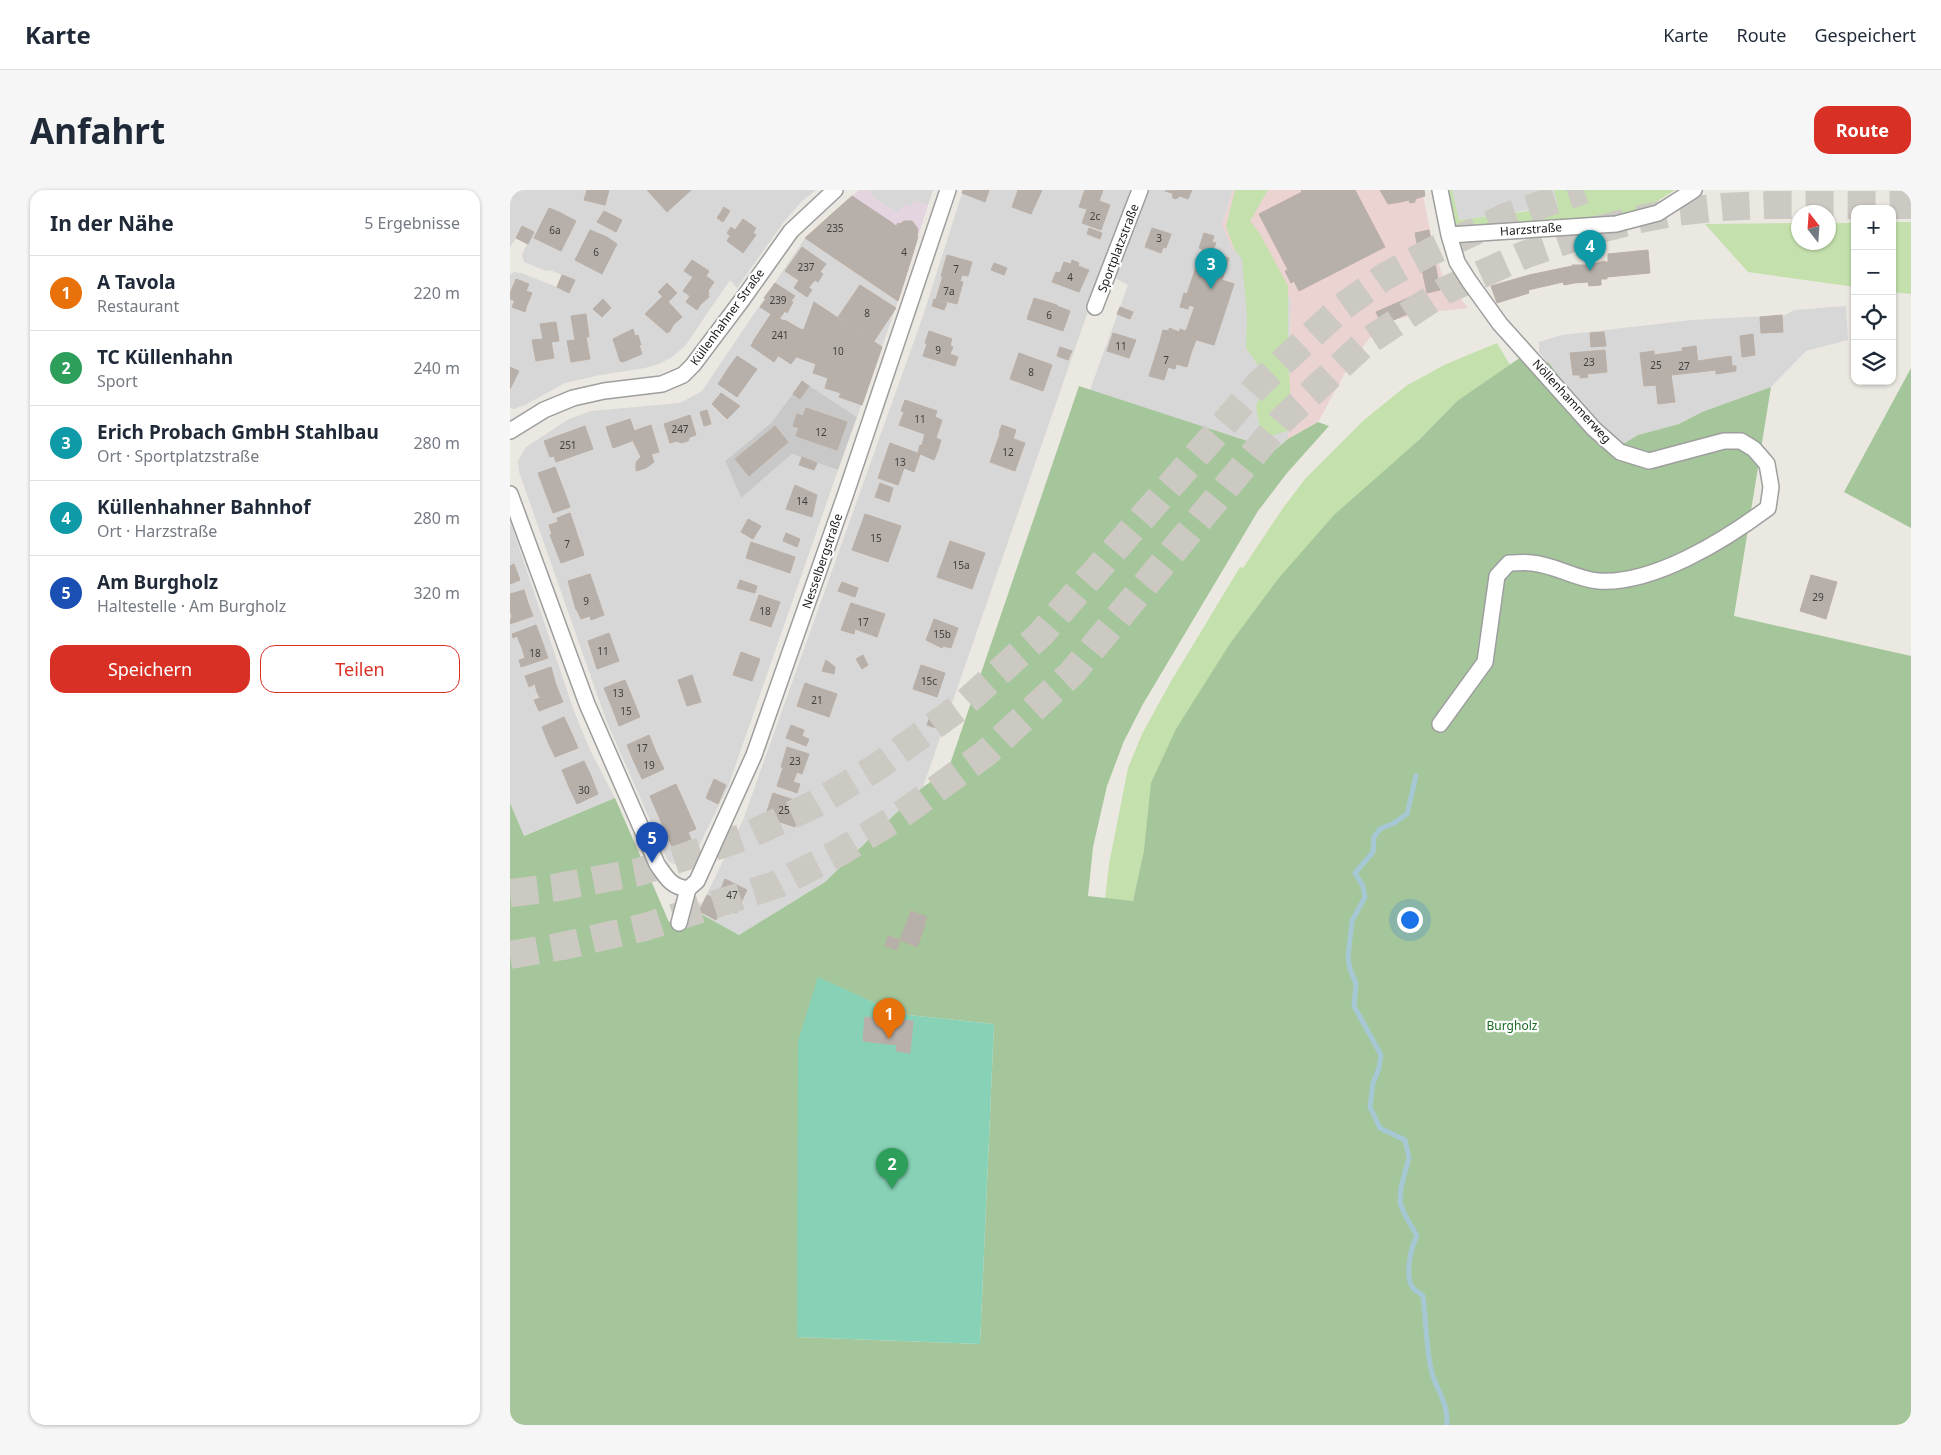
<!DOCTYPE html>
<html lang="de">
<meta charset="utf-8">
<style>
:root{--surface:#fff;--page:#f6f6f7;--text:#1f2937;--muted:#747a83;--line:#e0e1e3;--accent:#d93025}
body{margin:0;font-family:"Noto Sans",sans-serif;background:var(--page);color:var(--text)}
.controls{position:absolute;right:15px;top:15px;display:grid;overflow:hidden;border-radius:10px;box-shadow:0 1px 4px #0004}
.controls button{width:45px;height:45px;display:grid;place-items:center;padding:0;border:0;border-bottom:1px solid var(--line);background:var(--surface);color:var(--text);font:25px sans-serif}
.compass{position:absolute;left:1281px;top:15px;width:45px;height:45px;border-radius:50%;background:var(--surface);box-shadow:0 1px 4px #0004;rotate:343deg}
.you{position:absolute;left:899px;top:729px;width:18px;height:18px;margin:-12px;border:4px solid #fff;border-radius:50%;background:#1a73e8;box-shadow:0 0 0 8px #1a73e833}
.badge{display:grid;place-items:center;width:32px;height:32px;border-radius:50%;background:var(--accent);color:#fff;font-size:16px;font-weight:700}
.pin{position:absolute;translate:-50% -41px;filter:drop-shadow(0 1px 2px #0008)}
.pin::after{content:'';position:absolute;top:26px;width:18px;height:15px;background:inherit;clip-path:polygon(0 0,100% 0,50% 100%)}
.list{margin:0;padding:0;list-style:none}
h2{display:flex;justify-content:space-between;align-items:center;height:65px;margin:0;padding:0 20px;font-size:21px}
h2 small{font-size:16px;font-weight:400;color:var(--muted)}
.list li{display:grid;grid-template-columns:32px 1fr auto;gap:15px;align-items:center;box-sizing:border-box;height:75px;padding:0 20px;border-top:1px solid var(--line)}
.list b{display:block;font-size:19px;white-space:nowrap}
.list p{margin:0;font-size:16px;white-space:nowrap;color:var(--muted)}
.list em{font-size:16px;font-style:normal;color:var(--muted)}
.actions{display:flex;gap:10px;padding:15px 20px}
.actions a{flex:1;padding:11px 0;border:1px solid var(--accent);border-radius:15px;text-align:center;font-size:18px;color:var(--accent)}
.actions .main{background:var(--accent);color:#fff}
.icon{flex:none;width:28px;height:28px;fill:none;stroke:currentColor;stroke-width:2;stroke-linecap:round;stroke-linejoin:round}
.map{position:relative;flex:none;width:1401px;height:1235px;overflow:hidden;border-radius:15px}
header{display:flex;align-items:center;gap:30px;box-sizing:border-box;height:70px;padding:0 25px;background:var(--surface);border-bottom:1px solid var(--line)}
header strong{font-size:24px}
nav{display:flex;gap:28px;margin-inline-start:auto;font-size:18px}
.intro{display:flex;align-items:center;justify-content:space-between;box-sizing:border-box;height:120px;padding:0 30px}
h1{margin:0;font-size:35px}
.button{padding:12px 22px;border-radius:15px;background:var(--accent);color:#fff;font-size:18px;font-weight:700}
main{display:flex;gap:30px;padding:0 30px}
aside{flex:1;background:var(--surface);border-radius:15px;box-shadow:0 1px 4px #0004}
.map>svg:first-child{display:block}
.residential{fill:#d8d7d7}
.commercial{fill:#ead3d1}
.industrial{fill:#e3d4e0}
.religious{fill:#c8c8c8}
.grass{fill:#c4e0ac}
.forest{fill:#a5c69a;fill-rule:evenodd}
.pitch{fill:#87d2b7}
.lines{fill:none;stroke-linecap:round;stroke-linejoin:round}
.stream{stroke:#a6c8d4;stroke-width:5}
.building{fill:#b7b0aa;stroke:#bbafa5}
.highway-tunnel{stroke:#ccc9c3;stroke-width:28;stroke-dasharray:28 14;stroke-linecap:butt}
.street-casing{stroke:#9e9e9e;stroke-width:18}
.street{stroke:#fff;stroke-width:15}
.labels{text-anchor:middle;dominant-baseline:central;stroke-width:4.5;stroke-linejoin:round;paint-order:stroke}
.number-label{font-size:10px;fill:#41403e}
.street-label{font-size:12px;fill:#1a1a1a;stroke:#fff}
.park-label{font-size:12px;fill:#176a21;stroke:#fff}
</style>
<header>
<strong>Karte</strong>
<nav><a>Karte</a><a>Route</a><a>Gespeichert</a></nav>
</header>
<div class="intro"><h1>Anfahrt</h1><a class="button">Route</a></div>
<main>
<aside>
<h2>In der Nähe<small>5 Ergebnisse</small></h2>
<ul class="list">
<li><span class="badge" style="background:#e8710a">1</span><div><b>A Tavola</b><p>Restaurant</p></div><em>220 m</em></li>
<li><span class="badge" style="background:#2e9e5b">2</span><div><b>TC Küllenhahn</b><p>Sport</p></div><em>240 m</em></li>
<li><span class="badge" style="background:#0f9aa8">3</span><div><b>Erich Probach GmbH Stahlbau</b><p>Ort · Sportplatzstraße</p></div><em>280 m</em></li>
<li><span class="badge" style="background:#0f9aa8">4</span><div><b>Küllenhahner Bahnhof</b><p>Ort · Harzstraße</p></div><em>280 m</em></li>
<li><span class="badge" style="background:#1a4fb4">5</span><div><b>Am Burgholz</b><p>Haltestelle · Am Burgholz</p></div><em>320 m</em></li>
</ul>
<div class="actions"><a class="main">Speichern</a><a>Teilen</a></div>
</aside>
<div class="map">
<svg width="1401" height="1235" viewBox="0 0 1401 1235">
<rect width="100%" height="100%" fill="#ebe8e1"/>
<path class="residential" d="M0,0H306L291,12L273,33L227,98L220,90L175,156L162,167L149,174L135,178L90,185L55,193L15,215L4,219L0,218V85L4,82L11,83L47,97L52,85L40,80L36,81L14,72L12,65L17,54L6,48L0,57Z
M359,0H423L418,15L404,11L402,17L387,23L363,7Z
M453,0H620L413,597L315,692L229,745L182,719L186,711L192,714L233,630L414,123Z
M637,0H723L712,35L764,81L781,110L778,249L765,260L580,200L618,95L605,88Z
M942,0H1044L1048,16L949,30Z
M295,48L388,111L347,227L292,191L262,232L215,271L231,308L282,264L328,280L218,597L177,680L158,671L96,530L9,282L8,271L16,257L59,229L81,221L170,213L192,201Z
M1336,116L1338,150L1296,161L1261,197L1192,222L1169,234L1128,245L1113,254L1084,232L1029,162V152L1052,145L1182,130L1275,125L1284,120Z
M0,331L64,521L80,560L105,608L13,646L0,613Z"/>
<path class="commercial" d="M723,0H912L922,50L932,85L958,118L911,123L870,134L840,174L808,232L778,249L781,110L764,81L723,61L712,35Z"/>
<path class="industrial" d="M349,0H359L363,7L387,23L395,14L402,17L404,11L418,15L388,111L295,48Z"/>
<path class="religious" d="M292,191L347,227L328,280L282,264L231,308L215,271L262,232Z"/>
<path class="grass" d="M725,0H758L740,31L750,44L778,96V169L783,239L751,249L746,216L757,188L736,158L737,124L732,69L724,59L716,36Z
M938,0H942L949,30L1048,17L1044,0H1165L1132,21L1111,27L946,36L944,35L939,14Z
M1382,32H1401V104L1382,102Z
M1288,33V52H1318L1319,33H1345V97L1238,82L1195,34Z
M987,153L1000,175L947,211L909,250L634,660L623,711L595,709L599,674L618,578L632,544L660,493L730,377L733,378L773,318L795,289L854,230L896,196L934,175Z"/>
<path class="forest" d="M1014,165L1039,173L1084,232L1113,254L1128,245L1169,234L1192,222L1261,197L1224,426L1401,466V1235H0V613L14,646L105,608L159,732L182,719L229,745L315,692L413,597L438,580L569,196L765,260L778,249L808,232L819,236L777,283L748,321L633,514L614,551L597,596L583,657L578,706L623,711L634,660L641,593L666,539L719,455L768,389L824,325L909,250L947,211ZM309,788L389,824L484,834L470,1154L287,1147Z
M1401,178V338L1334,302Z"/>
<path class="pitch" d="M308,787L389,824L484,834L470,1154L287,1147L288,851Z"/>
<g class="lines">
<path class="stream" d="M906,586L897,624L884,633L870,639L864,647L863,662L845,683L853,696L855,707L842,731L838,767L840,779L846,794L844,816L871,865L869,878L863,893L860,917L870,938L895,950L899,968L891,997L890,1013L895,1025L907,1046C901,1057 894,1087 903,1098C905,1101 911,1103 913,1106C916,1131 916,1155 921,1179C926,1202 938,1209 937,1235"/>
</g>
<path class="building" d="M77,0H99L95,15L74,10Z
M137,0H181L157,22Z
M453,0H479L475,12L452,3Z
M508,0H532L521,24L502,17Z
M575,0H593L589,11L573,5Z
M682,0L678,9L670,6L666,9L663,8L662,3L655,1Z
M791,0H827L798,15Z
M827,0H845L875,57L789,101L784,91L781,93L775,81L778,80L749,24L792,2L798,15Z
M870,0H888L891,12L878,14Z
M888,0H914L915,6L905,9V12L900,13L899,10L891,12Z
M573,5L600,15L591,40L572,33L577,19L569,17Z
M342,6L381,32L368,51L325,21Z
M214,17L220,21L213,32L207,28Z
M39,18L49,22L66,31L51,61L24,48Z
M94,21L112,30L106,42L87,32Z
M325,21L345,35L337,47L330,42L322,53L304,40Z
M233,29L246,38L243,43L246,45L233,63L217,51L220,46L217,43L221,37L225,40Z
M394,31H402L408,39L407,46L408,47L400,73L368,51L381,32L386,36L388,33L390,34Z
M345,35L400,73L388,111L295,48L304,40L322,53L330,42L337,47Z
M12,36L24,42L18,54L6,48Z
M579,38L592,43L590,49L577,44Z
M642,38L661,44L656,58L653,57L651,63L635,57Z
M80,40L97,47L107,54L92,84L65,70Z
M919,40L925,71L911,74L905,43Z
M694,43L704,46L702,52L706,53L702,62L719,68L712,90L724,94L704,155L669,145L670,139L676,141L688,107L677,104L692,59L689,58Z
M292,57L316,74L310,82L313,84L308,92L305,90L299,97L275,81Z
M1138,60L1140,83L1097,87L1095,72H1098V64Z
M437,65L462,72L458,86L452,85L450,91L431,86Z
M182,70L199,81L196,86L204,92L198,101L199,103L198,105L199,107L191,114L173,101L183,87L174,81Z
M562,70L569,73L568,76L579,80L569,102L542,92L546,82L550,83L554,72L561,74Z
M1095,71L1097,89H1091V95L1079,96L1078,92L1064,93L1062,75H1080Z
M484,73L497,78L494,85L481,80Z
M925,73L930,100L917,103L911,75Z
M1062,76L1064,93L1054,95L1053,92L1018,100L1019,103L987,113L981,96L1019,85Z
M52,85L65,90L59,103L47,97Z
M433,86L453,92L447,114L426,109Z
M6,89L19,94L14,106L1,101Z
M289,90L302,100L297,107L284,98Z
M157,93L167,103L158,112L148,102Z
M265,93L285,106L281,111L283,112L277,123L275,121L269,129L250,117L256,109L254,108Z
M350,95L386,118L364,151L328,127Z
M1,101L14,106L11,113L0,109Z
M16,101L22,103L17,115L11,113Z
M674,103L688,107L685,117L679,115L678,119L670,117Z
M905,105L911,118L872,135L866,122Z
M153,106L172,127L163,135L160,141L157,143L135,124Z
M180,106L191,114L187,120L176,112Z
M524,108L547,115V116L560,121L553,141L517,129Z
M93,109L101,118L92,127L83,119Z
M424,109L437,113L434,120L422,116Z
M5,110L17,115L15,122L2,117Z
M304,112L372,157L352,215L329,207L331,203L315,198L318,188L303,183L306,174L284,166Z
M610,117L623,122L620,129L607,124Z
M76,124L79,147H76L80,169L61,172L57,151L65,150L61,126Z
M261,124L274,131L275,130L290,139L294,140L286,167L281,174L244,150Z
M1272,125L1273,142L1251,143L1250,127Z
M46,132L49,151L41,152L38,133Z
M38,133L44,168L26,171L22,150L33,149L30,134Z
M659,138L669,142V145L686,150L681,163L671,160L668,167L656,164L660,154L650,151L653,140L659,141Z
M123,139L125,146L128,145L131,155H129L132,164L113,172L110,171L103,149Z
M419,141L442,149L440,155L443,157L440,164L448,167L445,176L413,166L417,154L415,153Z
M1094,142L1096,156L1081,157L1080,143Z
M603,143L626,150L619,168L597,161Z
M1243,144L1245,165L1232,167L1230,146Z
M244,150L268,166L264,172L241,156Z
M650,151L660,154L656,164L668,167L665,179L658,177L654,190L639,186Z
M1186,156L1189,182L1161,185L1159,163L1173,161L1172,158Z
M550,157L562,161L558,170L547,166Z
M671,160L681,163L677,177L666,174Z
M1095,160L1097,182L1077,184L1078,187L1070,188V185H1063L1060,163Z
M1144,161V165L1159,163L1161,185L1133,188L1130,163Z
M509,163L542,175L533,201L500,189Z
M227,166L247,179L237,193L217,180Z
M1221,166L1222,176H1226V181L1206,184V180L1189,182L1188,171Z
M0,177L9,181L0,199Z
M217,180L237,193L227,207L208,194Z
M1159,185H1161L1165,212L1148,214L1146,195L1134,196L1133,188Z
M292,191L299,196L290,209L283,204Z
M211,203L230,216L217,229L202,214Z
M395,210L427,221L425,227L432,230L426,248L389,235L394,222L391,221Z
M296,218L337,232L327,260L286,246L289,238L283,236L287,224L293,226Z
M197,220L201,234L194,236L190,222Z
M180,225L186,245L180,247L178,251L171,253L167,251L160,253L154,234Z
M120,229L127,249L103,258L96,237Z
M141,235L149,262L141,264L132,238Z
M492,235L506,240L503,249L489,243Z
M75,236L83,259L46,272L44,266L40,267L34,251Z
M265,236L278,252L239,286L225,269Z
M132,238L144,272L136,278L126,281V272L131,267L123,251L127,249L124,241Z
M415,244L431,250L428,260L412,255Z
M490,244L515,253L505,281L480,272Z
M380,253L410,264L404,282L394,278L388,295L368,288Z
M410,255L428,260L424,270L408,263Z
M292,267L307,273L304,280L289,275Z
M45,277L60,317L43,323L28,283Z
M370,293L383,298L379,312L365,307Z
M285,295L307,305L302,327L276,319Z
M60,323L74,365L51,373L40,345L42,344L39,335L48,332L47,328Z
M355,324L391,336L378,372L342,360Z
M238,329L251,336L243,349L231,342Z
M276,343L290,349L287,357L273,351Z
M440,351L475,363L462,399L427,387Z
M241,352L285,367L280,383L236,368Z
M4,374L10,390L0,394V376Z
M80,384L94,425L81,430L80,426L71,429L67,420H66L58,391Z
M1301,385L1327,392L1316,429L1290,421Z
M230,390L247,396L245,403L227,398Z
M332,392L348,398L345,407L328,401Z
M14,400L18,413L0,419V404Z
M249,405L270,412L261,437L240,430Z
M18,413L23,426L0,434V429L2,428L0,419Z
M341,413L375,424L367,447L345,439L344,444L331,440Z
M424,429L448,438L441,458L433,456L432,458L416,450Z
M26,435L32,451L12,458L7,446L3,448L2,444Z
M99,443L109,471L87,479L78,451Z
M32,451L38,468L11,477L9,470L15,468L12,458Z
M231,462L250,469L242,491L223,485Z
M353,465L358,475L352,479L346,469Z
M316,470L325,477L324,484L312,481Z
M411,475L435,483L427,507L403,499Z
M41,477L46,495L27,502L25,494L19,497L15,486Z
M182,485L191,512L177,516L168,490Z
M115,490L122,507L101,515L94,498Z
M295,493L327,504L319,527L287,516Z
M46,495L53,512L29,521L24,510L30,508L27,502Z
M122,507L130,527L109,536L101,515Z
M420,526L430,529L426,538L417,535Z
M54,527L61,542L38,552L32,537Z
M281,535L294,540L292,546L299,549L296,556L276,548Z
M61,542L68,558L45,567L38,552Z
M139,545L146,562L124,572L117,555Z
M277,557L299,564L292,584L271,577Z
M146,562L154,579L132,589L124,572Z
M74,571L81,586L59,597L52,580Z
M273,578L287,582L283,592L290,594L287,603L267,596Z
M81,586L88,604L67,614L59,597Z
M204,589L216,595L208,614L196,608Z
M166,594L186,639L178,642L181,649L177,651L178,653L167,658L166,655L162,657L140,606Z
M263,603L293,613L285,637L255,627Z
M215,689L237,700L226,723L205,713Z
M197,705L206,709L205,713L212,717L206,730L189,721Z
M401,721L417,727L414,735L398,729Z
M398,729L415,735L407,757L390,750Z
M378,746L390,750L387,760L375,756Z
M355,827L403,831L400,863L386,861L387,855L353,851Z"/>
<g class="lines">
<path class="highway-tunnel" d="M0,703L43,698L129,682L237,646L305,614L367,577L454,514L530,445L748,195L832,117L874,87L920,62L998,26L1074,0
M0,765L53,756L135,737L268,694L330,662L388,627L476,563L562,483L771,231L855,153L934,101L1014,65L1083,41L1125,30L1166,22L1212,17L1259,15H1401"/>
<g class="street-casing">
<path id="street" d="M930,0L939,45L947,72L959,91L990,134L1084,239L1110,262L1139,271L1214,251H1231L1244,259L1257,274L1261,297L1258,318C1215,350 1143,395 1088,391C1066,389 1045,375 1022,373C1015,372 1007,373 999,373L987,386L975,472L930,534
M939,45L1106,34L1148,23L1184,0
M585,117L630,0
M0,241L34,220L63,208L94,201L152,194L173,185L183,175L232,110L281,41L325,0
M0,304L77,514L147,674C156,687 161,697 178,699
M169,733L178,699L187,691L244,565L336,303L438,0"/>
</g>
<use href="#street" class="street"/>
</g>
<g class="labels">
<g class="number-label">
<text x="585" y="26">2c</text>
<text x="325" y="38">235</text>
<text x="45" y="40">6a</text>
<text x="649" y="48">3</text>
<text x="86" y="62">6</text>
<text x="394" y="62">4</text>
<text x="296" y="77">237</text>
<text x="446" y="79">7</text>
<text x="560" y="87">4</text>
<text x="439" y="101">7a</text>
<text x="268" y="110">239</text>
<text x="357" y="123">8</text>
<text x="539" y="125">6</text>
<text x="270" y="145">241</text>
<text x="611" y="156">11</text>
<text x="428" y="160">9</text>
<text x="328" y="161">10</text>
<text x="656" y="170">7</text>
<text x="1079" y="172">23</text>
<text x="1146" y="175">25</text>
<text x="1174" y="176">27</text>
<text x="521" y="182">8</text>
<text x="410" y="229">11</text>
<text x="170" y="239">247</text>
<text x="311" y="242">12</text>
<text x="58" y="255">251</text>
<text x="498" y="262">12</text>
<text x="390" y="272">13</text>
<text x="292" y="311">14</text>
<text x="366" y="348">15</text>
<text x="57" y="354">7</text>
<text x="451" y="375">15a</text>
<text x="1308" y="407">29</text>
<text x="76" y="411">9</text>
<text x="255" y="421">18</text>
<text x="353" y="432">17</text>
<text x="432" y="444">15b</text>
<text x="93" y="461">11</text>
<text x="25" y="463">18</text>
<text x="419" y="491">15c</text>
<text x="108" y="503">13</text>
<text x="307" y="510">21</text>
<text x="116" y="521">15</text>
<text x="132" y="558">17</text>
<text x="285" y="571">23</text>
<text x="139" y="575">19</text>
<text x="74" y="600">30</text>
<text x="274" y="620">25</text>
<text x="222" y="705">47</text>
</g>
<g class="street-label">
<text transform="translate(1021 39) rotate(-4)">Harzstraße</text>
<text transform="translate(608 58) rotate(-69)">Sportplatzstraße</text>
<text transform="translate(217 127) rotate(-54)">Küllenhahner Straße</text>
<text transform="translate(1062 211) rotate(47)">Nöllenhammerweg</text>
<text transform="translate(312 371) rotate(-71)">Nesselbergstraße</text>
</g>
<g class="park-label">
<text x="1002" y="835">Burgholz</text>
</g>
</g>
</svg>
<div class="controls">
<button>+</button>
<button>−</button>
<button><svg class="icon" aria-label="locate" viewBox="0 0 24 24"><circle cx="12" cy="12" r="6"/><path d="M12 2v4M12 18v4M2 12h4M18 12h4"/></svg></button>
<button><svg class="icon" aria-label="layers" viewBox="0 0 24 24"><path d="M12 4l9 5-9 5-9-5zM3 14l9 5 9-5"/></svg></button>
</div>
<svg class="compass" viewBox="-18 -18 36 36"><path d="M0-13l5 13h-10z" fill="#e53935"/><path d="M0 13l5-13h-10z" fill="#747a83"/></svg>
<div class="you"></div>
<div class="pin badge" style="left:379px;top:849px;background:#e8710a">1</div>
<div class="pin badge" style="left:382px;top:999px;background:#2e9e5b">2</div>
<div class="pin badge" style="left:701px;top:99px;background:#0f9aa8">3</div>
<div class="pin badge" style="left:1080px;top:81px;background:#0f9aa8">4</div>
<div class="pin badge" style="left:142px;top:673px;background:#1a4fb4">5</div>
</div>
</main>
